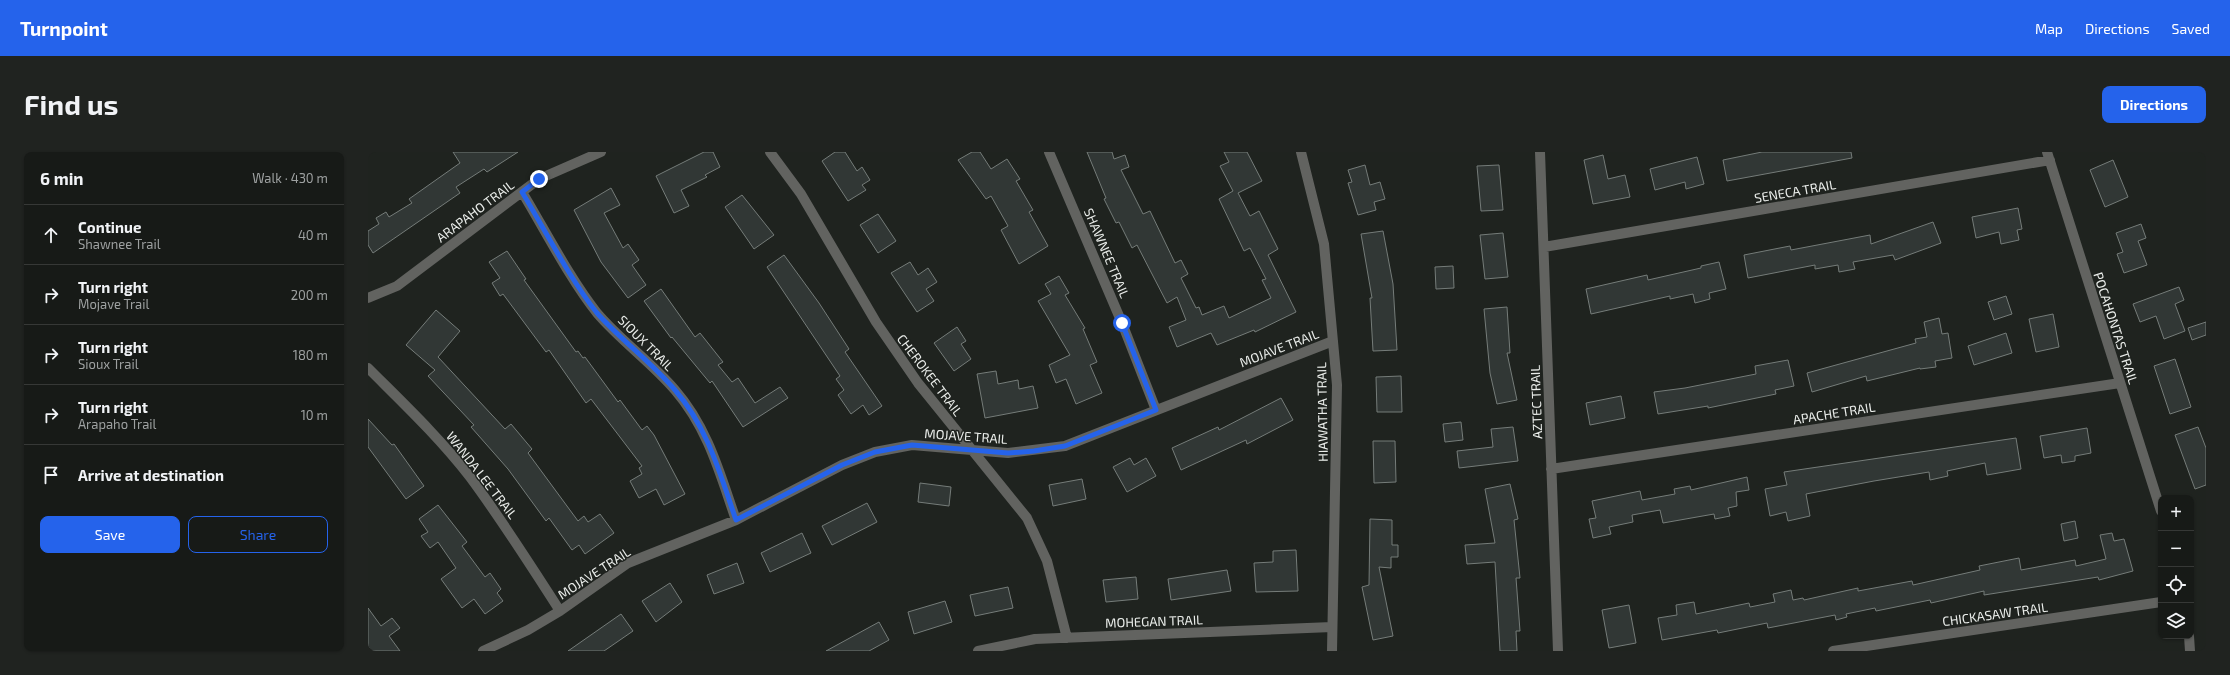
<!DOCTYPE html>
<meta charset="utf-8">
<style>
:root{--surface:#171a17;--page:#202320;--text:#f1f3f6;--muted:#9ea1a1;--line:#363836;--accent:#2563eb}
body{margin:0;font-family:"Exo 2",sans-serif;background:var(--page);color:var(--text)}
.controls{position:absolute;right:12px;bottom:12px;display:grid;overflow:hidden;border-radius:8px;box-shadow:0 1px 3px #0004}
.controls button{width:36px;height:36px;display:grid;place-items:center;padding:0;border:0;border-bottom:1px solid var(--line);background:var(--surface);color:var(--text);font:20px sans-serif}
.stop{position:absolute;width:12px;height:12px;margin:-9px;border:3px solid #2563eb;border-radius:50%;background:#fff}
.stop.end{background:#2563eb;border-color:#fff;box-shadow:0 1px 4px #0008}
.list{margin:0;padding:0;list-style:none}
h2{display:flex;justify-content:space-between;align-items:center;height:52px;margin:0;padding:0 16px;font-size:17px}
h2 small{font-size:13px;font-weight:400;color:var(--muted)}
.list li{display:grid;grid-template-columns:26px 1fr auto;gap:12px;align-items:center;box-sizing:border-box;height:60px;padding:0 16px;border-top:1px solid var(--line)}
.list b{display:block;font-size:15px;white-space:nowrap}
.list p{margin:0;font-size:13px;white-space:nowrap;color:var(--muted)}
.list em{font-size:13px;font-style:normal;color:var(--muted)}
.actions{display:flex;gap:8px;padding:12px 16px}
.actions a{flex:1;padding:9px 0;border:1px solid var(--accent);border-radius:8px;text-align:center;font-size:14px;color:var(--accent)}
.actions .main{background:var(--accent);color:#fff}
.icon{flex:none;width:22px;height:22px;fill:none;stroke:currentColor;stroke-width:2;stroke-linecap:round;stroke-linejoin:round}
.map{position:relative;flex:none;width:1838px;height:499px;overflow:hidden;border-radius:8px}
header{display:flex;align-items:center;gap:24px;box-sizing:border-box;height:56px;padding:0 20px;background:var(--accent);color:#fff}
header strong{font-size:19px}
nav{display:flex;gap:22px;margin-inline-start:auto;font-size:14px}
.intro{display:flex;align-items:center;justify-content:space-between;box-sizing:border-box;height:96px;padding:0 24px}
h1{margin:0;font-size:28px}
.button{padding:10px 18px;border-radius:8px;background:var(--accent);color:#fff;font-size:14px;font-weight:700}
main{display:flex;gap:24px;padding:0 24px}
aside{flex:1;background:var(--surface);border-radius:8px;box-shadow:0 1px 3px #0004}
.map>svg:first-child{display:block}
.building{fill:#313735;stroke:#757c79}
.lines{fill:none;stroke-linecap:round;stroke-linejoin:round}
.street{stroke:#626360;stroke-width:10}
.route{stroke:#2563eb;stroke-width:5}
.labels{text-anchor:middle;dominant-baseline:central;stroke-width:3;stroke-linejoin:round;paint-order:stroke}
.street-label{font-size:13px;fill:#eaedea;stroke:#1f231f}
</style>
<header>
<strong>Turnpoint</strong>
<nav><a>Map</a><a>Directions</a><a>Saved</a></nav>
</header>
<div class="intro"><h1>Find us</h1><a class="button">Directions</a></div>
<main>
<aside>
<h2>6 min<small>Walk · 430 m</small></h2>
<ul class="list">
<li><svg class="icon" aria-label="ahead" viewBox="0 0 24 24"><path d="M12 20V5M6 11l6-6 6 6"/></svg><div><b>Continue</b><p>Shawnee Trail</p></div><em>40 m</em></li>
<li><svg class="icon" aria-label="right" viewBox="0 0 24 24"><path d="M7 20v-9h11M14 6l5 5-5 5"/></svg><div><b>Turn right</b><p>Mojave Trail</p></div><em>200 m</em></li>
<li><svg class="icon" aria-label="right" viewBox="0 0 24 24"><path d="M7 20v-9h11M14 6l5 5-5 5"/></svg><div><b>Turn right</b><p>Sioux Trail</p></div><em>180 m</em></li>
<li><svg class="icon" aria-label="right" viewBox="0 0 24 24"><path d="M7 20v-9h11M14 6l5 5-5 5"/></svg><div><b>Turn right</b><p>Arapaho Trail</p></div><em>10 m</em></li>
<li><svg class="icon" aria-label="arrive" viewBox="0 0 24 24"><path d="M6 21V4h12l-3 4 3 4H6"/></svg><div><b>Arrive at destination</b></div></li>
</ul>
<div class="actions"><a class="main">Save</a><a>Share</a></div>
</aside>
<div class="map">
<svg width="1838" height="499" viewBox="0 0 1838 499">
<rect width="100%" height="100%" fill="#1f231f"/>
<path class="building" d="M85,0H150L119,20L116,17L88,35L92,41L5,101L0,93V79L11,72L8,66L18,60L21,65L44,51L41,47L92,11Z
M336,0H345L352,15L337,23L339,25L313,38L321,54L306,61L288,24Z
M467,0H477L489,19L494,15L502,28L494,33L498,38L480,49L454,9Z
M604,0H612L623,17L639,7L652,27L648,29L665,58L661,60L680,94L651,112L633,78L640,74L623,44L618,47L590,8Z
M719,0H744L746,7L757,3L761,15L753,18L775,62L782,59L807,111L813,108L820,122L813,126L828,156L831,155L834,163L856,154L861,166L903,146L894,128L898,127L882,96L876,99L851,47L865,39L852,14L861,10L856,0H879L894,29L870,41L882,64L891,59L910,97L900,103L928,160L887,180L886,178L849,193L843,181L809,195L801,175L818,168L809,145L799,151L769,93L764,96L751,70L748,71L736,47L738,46Z
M1394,0H1483L1484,6L1359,29L1355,8Z
M1235,3L1240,27L1257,23L1262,45L1225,52L1216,8Z
M1329,5L1336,32L1318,37L1317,30L1287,38L1282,17Z
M1745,8L1760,45L1737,55L1722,18Z
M997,13L1002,33L1012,30L1017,47L1006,50L1008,58L990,63L980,31L984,30L980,18Z
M1131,13L1135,58L1113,59L1109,14Z
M243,36L252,53L236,61L255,96L260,92L271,108L264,113L278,133L260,146L233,110L206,58Z
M374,43L406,83L386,97L357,55Z
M1650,56L1654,77L1649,78L1651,88L1633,92L1631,80L1608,86L1604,65Z
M510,62L528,89L510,101L492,73Z
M1565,70L1573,91L1527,108L1525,103L1485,110L1487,117L1471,120L1470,113L1447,117V113L1380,126L1376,103L1422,94L1423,98L1502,83L1503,92Z
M1773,72L1778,86L1770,89L1779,113L1756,121L1749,102L1755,100L1748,81Z
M1015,79L1025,132L1029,198L1005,199L1002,146H1004L993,82Z
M1135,81L1140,125L1117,127L1112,83Z
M139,99L158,127L156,128L208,200L210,199L215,206L217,205L250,250L252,248L274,278L279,274L286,283L317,342L296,353L288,337L271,346L262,329L274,322L271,316L274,314L223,247L218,251L181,198L178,200L135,142L132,144L124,131L132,126L121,110Z
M416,103L451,151L481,197L477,200L514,254L501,263L495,253L483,262L470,243L476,238L468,227L472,224L399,115Z
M542,110L550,123L560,116L569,130L558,137L566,149L549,160L523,121Z
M1351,110L1358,137L1341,141L1342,147L1327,151L1325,142L1302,147V144L1223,162L1218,137L1279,123L1280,128L1333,116V114Z
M1085,114L1086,136L1068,137L1067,115Z
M691,124L701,141L697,143L717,176L715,177L729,210L722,213L734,241L708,252L698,227L688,231L681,213L702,203L670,149L683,142L677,132Z
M1811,135L1816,148L1807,152L1817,179L1796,187L1788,164L1772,170L1765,152Z
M293,137L327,185L332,181L355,210L350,213L364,230L370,226L387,251L412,235L420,246L375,275L344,229L342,231L304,185L303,186L276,149Z
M1638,144L1644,162L1626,168L1620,150Z
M1139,155L1142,201H1139L1149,248L1129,252L1122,221L1116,157Z
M68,158L92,179L70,205L137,277L143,272L164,297L160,301L210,369L216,364L220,370L232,362L246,381L217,402L211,393L204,398L181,366L178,369L140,317L103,275L106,273L60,224L67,218L38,193Z
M1685,162L1691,195L1668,200L1661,167Z
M1571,166L1574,182L1580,181L1584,206L1567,209L1568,215L1552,217V216L1499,229L1498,224L1444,240L1439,221L1548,191L1547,187L1559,185L1556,170Z
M1838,170V183L1824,188L1820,176Z
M589,175L598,189L593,192L603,207L586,219L566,191Z
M1638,181L1644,201L1606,213L1600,194Z
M1807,207L1823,255L1802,262L1786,214Z
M1420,208L1426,234L1407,238L1408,242L1340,256V254L1290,262L1286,240L1317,236L1388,222L1387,214Z
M628,219L630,232L650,228L651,237L665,234L670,256L617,266L609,222Z
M1033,224L1034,260H1009L1008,225Z
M1253,244L1257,266L1222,273L1218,251Z
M913,246L925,268L879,292L878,288L813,318L804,296L850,275L851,278Z
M0,267L24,293L26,292L56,334L38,347L0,295Z
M1093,270L1095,288L1077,290L1075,272Z
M1145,275L1150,309L1091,316L1089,299L1125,295L1123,277Z
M1830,275L1838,296V333L1827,337L1807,283Z
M1719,276L1723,301L1707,304V309L1694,311L1693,303L1676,306L1672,284Z
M1648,286L1653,317L1619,323L1617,311L1579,319L1580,324L1562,328L1561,320L1506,329L1438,342L1442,364L1420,369L1418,360L1402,364L1397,337L1419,333L1416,320Z
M1005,289H1027L1028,330L1006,331Z
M762,306L766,313L778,306L788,324L759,340L745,315Z
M1379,325L1381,338L1368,340L1369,354L1360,356L1362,364L1347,367L1346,362L1295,371L1292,358L1264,363L1265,370L1241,375L1243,382L1225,386L1221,367L1228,366L1224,349L1272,339L1274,348L1307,342L1306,337L1322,334L1323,338Z
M714,327L718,347L685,354L681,333Z
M552,331L583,335L581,354L550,350Z
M1142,332L1150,367L1146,368L1152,426H1148L1152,479H1148L1149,499H1132L1127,410L1099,412L1097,393L1127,391L1117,337Z
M499,351L509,370L464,393L454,374Z
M70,353L99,390L94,394L117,425L122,421L133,437L129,441L135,449L117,462L106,447L94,456L73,427L88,416L70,390L62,396L53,384L60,380L51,367Z
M1002,367L1024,368V393H1030V405H1023V416L1011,415L1025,484L1005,488L994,435L1001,433Z
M1707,369L1710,386L1696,389L1693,372Z
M434,381L443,401L402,420L393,401Z
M1744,381L1746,389L1756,387L1765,419L1731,428L1730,425L1616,443V439L1563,451L1562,448L1508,459L1507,456L1478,462L1479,465L1468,468L1467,463L1400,476L1399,471L1350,481L1349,478L1294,488L1290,466L1309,463L1308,453L1326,450L1328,462L1381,451L1382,455L1407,450L1405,442L1423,438L1425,448L1435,446L1436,448L1490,436V439L1544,429L1545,433L1612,418L1611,414L1651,406L1653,418L1707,408L1708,414L1738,407L1732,383Z
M928,398L930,439L888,440L886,411L905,410V399Z
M369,411L376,431L346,442L339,423Z
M859,418L863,439L803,448L800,427Z
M768,425L770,447L738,450L735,428Z
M302,431L314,450L288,470L274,449Z
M640,435L645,456L607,464L602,443Z
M577,449L584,470L546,482L540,460Z
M1261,453L1268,491L1241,496L1234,458Z
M0,456L13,474L24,466L32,476L21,484L32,499H3L0,494Z
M253,462L265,479L236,499H200Z
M511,470L521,488L501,499H458Z"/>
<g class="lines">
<path class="street" d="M402,0L433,42L508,170L550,231L659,366L679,409L699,486
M681,0L754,171L788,258
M933,0L956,92L969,233L964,499
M1172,0L1190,499
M1679,0L1793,359
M154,40C177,78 202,127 229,161C253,189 283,210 307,238C340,276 352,322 368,368
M1176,95L1682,8
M0,146L29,134L171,27L233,0
M0,216C35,251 72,286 102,325C134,368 163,414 192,459
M1183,317L1752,231
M1821,484L1822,499
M115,499L160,478L192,459L260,411L368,368L474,313L507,300L544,293L640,301L697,294L965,189
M610,499L667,487L964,475
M1465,499L1793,450"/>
</g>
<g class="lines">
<path class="route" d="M171,27L154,40C177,78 202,127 229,161C253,188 283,210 307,238C340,276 352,322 368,368L474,313L507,300L544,293L640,301L666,299L697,294L788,258L754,171"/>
</g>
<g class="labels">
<g class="street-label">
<text transform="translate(1427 39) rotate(-10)">SENECA TRAIL</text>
<text transform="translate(107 59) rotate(-37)">ARAPAHO TRAIL</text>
<text transform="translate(739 101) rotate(67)">SHAWNEE TRAIL</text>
<text transform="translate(1748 176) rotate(72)">POCAHONTAS TRAIL</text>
<text transform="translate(278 191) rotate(45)">SIOUX TRAIL</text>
<text transform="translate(911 196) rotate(-21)">MOJAVE TRAIL</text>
<text transform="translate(562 223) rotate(53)">CHEROKEE TRAIL</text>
<text transform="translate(1168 250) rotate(-92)">AZTEC TRAIL</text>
<text transform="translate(954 260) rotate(-91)">HIAWATHA TRAIL</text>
<text transform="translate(1466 261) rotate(-9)">APACHE TRAIL</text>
<text transform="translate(598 284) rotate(4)">MOJAVE TRAIL</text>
<text transform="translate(114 323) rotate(52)">WANDA LEE TRAIL</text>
<text transform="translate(226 421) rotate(-33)">MOJAVE TRAIL</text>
<text transform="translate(1627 462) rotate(-8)">CHICKASAW TRAIL</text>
<text transform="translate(786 469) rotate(-2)">MOHEGAN TRAIL</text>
</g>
</g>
</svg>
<div class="controls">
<button>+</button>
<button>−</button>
<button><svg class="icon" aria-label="locate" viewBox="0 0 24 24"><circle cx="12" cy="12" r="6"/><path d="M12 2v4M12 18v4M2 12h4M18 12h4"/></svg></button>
<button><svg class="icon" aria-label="layers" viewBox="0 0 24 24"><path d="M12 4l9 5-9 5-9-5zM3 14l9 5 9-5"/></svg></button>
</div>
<div class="stop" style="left:754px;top:171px"></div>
<div class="stop end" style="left:171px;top:27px"></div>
</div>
</main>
